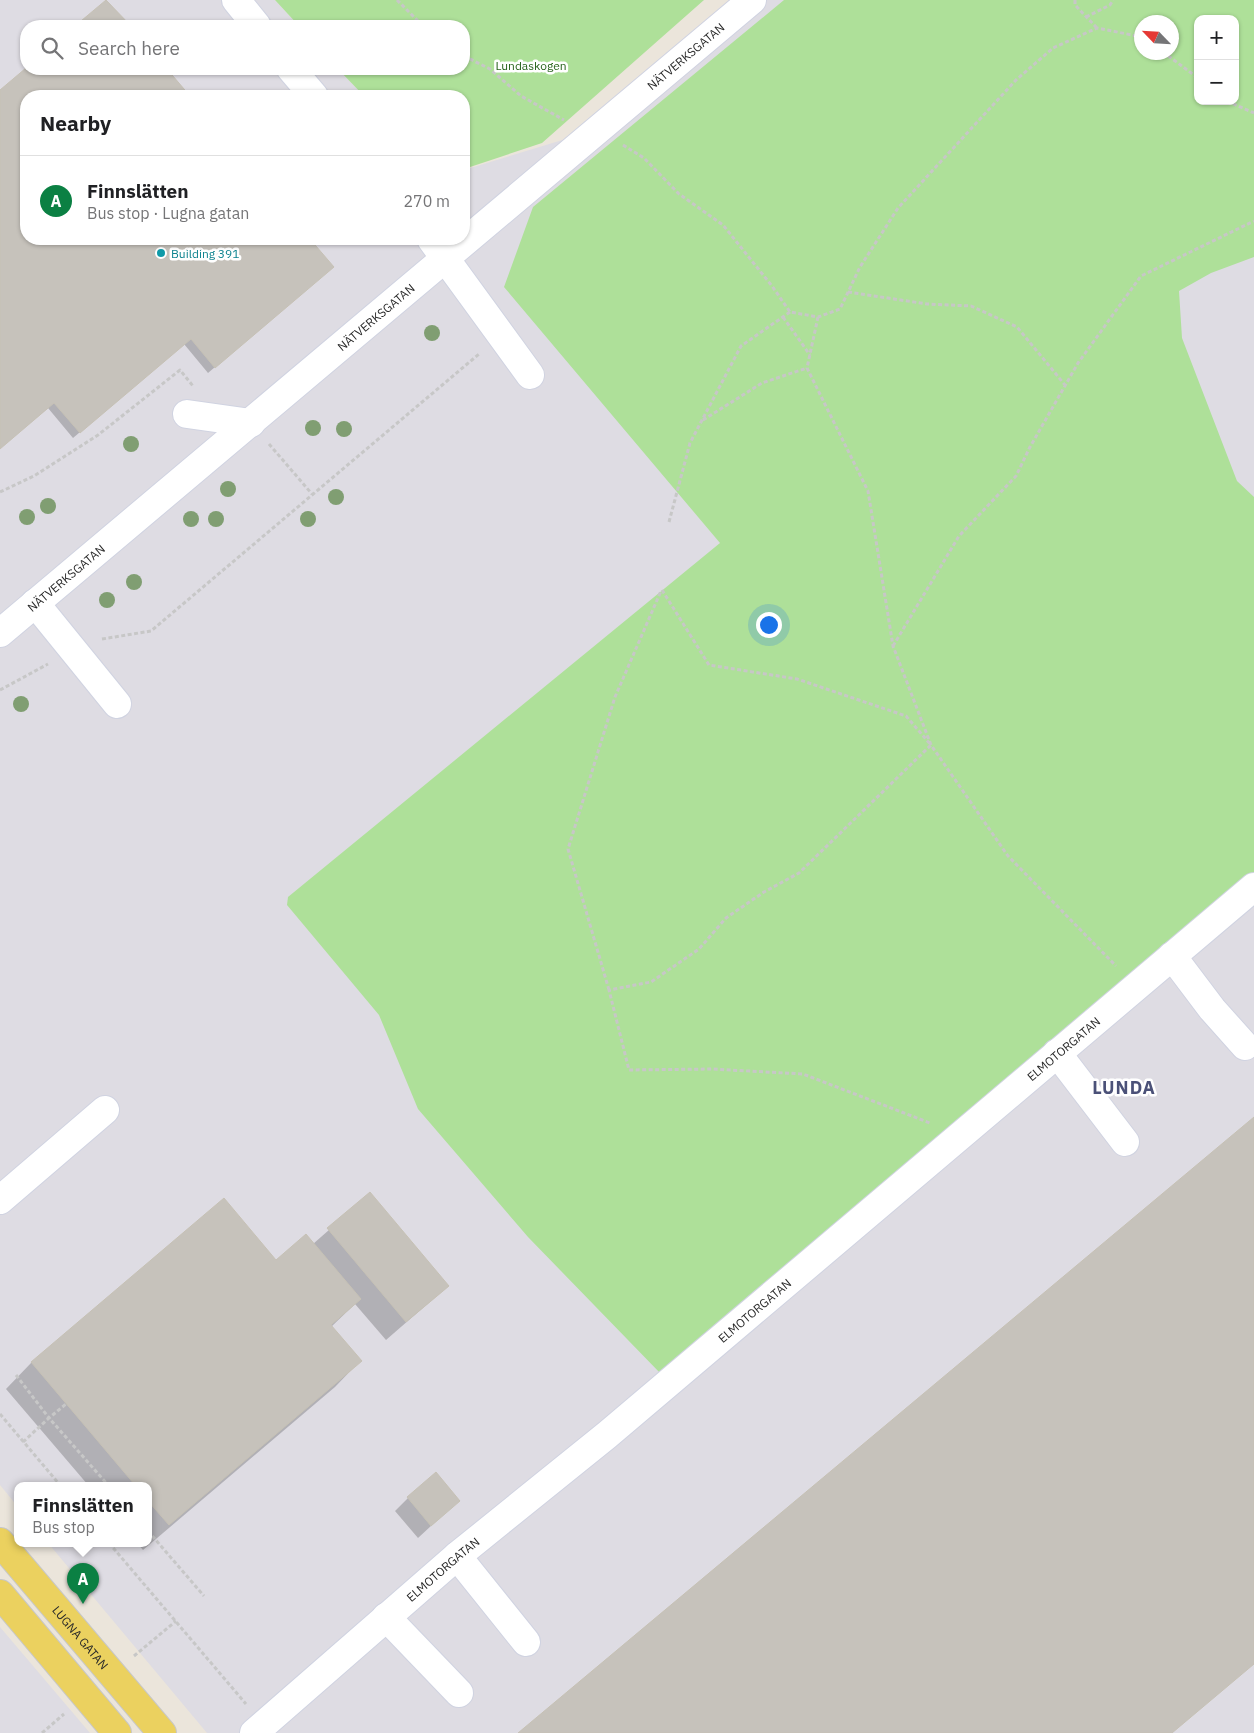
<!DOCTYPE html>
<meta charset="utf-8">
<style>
:root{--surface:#fff;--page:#f2f2f2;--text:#202124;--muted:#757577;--line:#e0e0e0;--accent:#0b8043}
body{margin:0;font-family:"IBM Plex Sans",sans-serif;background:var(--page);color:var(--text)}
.controls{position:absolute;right:15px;top:15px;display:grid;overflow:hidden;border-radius:10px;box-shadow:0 1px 4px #0004}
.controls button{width:45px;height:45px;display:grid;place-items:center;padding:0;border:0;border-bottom:1px solid var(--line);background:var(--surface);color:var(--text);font:25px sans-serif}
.compass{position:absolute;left:1134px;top:15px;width:45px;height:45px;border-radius:50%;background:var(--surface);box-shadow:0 1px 4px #0004;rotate:295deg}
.you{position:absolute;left:768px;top:624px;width:18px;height:18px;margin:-12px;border:4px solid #fff;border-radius:50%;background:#1a73e8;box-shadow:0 0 0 8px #1a73e833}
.badge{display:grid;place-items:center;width:32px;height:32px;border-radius:50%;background:var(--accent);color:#fff;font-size:16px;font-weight:700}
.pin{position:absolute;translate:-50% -41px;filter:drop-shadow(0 1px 2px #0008)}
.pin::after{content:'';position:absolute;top:26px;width:18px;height:15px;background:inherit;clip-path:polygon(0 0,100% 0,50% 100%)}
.popup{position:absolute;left:14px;top:1482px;width:138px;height:65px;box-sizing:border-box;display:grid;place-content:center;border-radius:10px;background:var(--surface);filter:drop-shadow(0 1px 4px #0005);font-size:16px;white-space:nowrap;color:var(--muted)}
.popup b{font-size:19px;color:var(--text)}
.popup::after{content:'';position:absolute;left:50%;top:100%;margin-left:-10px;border:10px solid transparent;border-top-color:var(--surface)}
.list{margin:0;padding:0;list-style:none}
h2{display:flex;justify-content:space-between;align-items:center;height:65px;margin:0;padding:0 20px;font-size:21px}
h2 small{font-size:16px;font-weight:400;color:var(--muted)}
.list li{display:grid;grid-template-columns:32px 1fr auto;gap:15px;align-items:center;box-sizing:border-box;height:90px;padding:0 20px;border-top:1px solid var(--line)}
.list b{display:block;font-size:19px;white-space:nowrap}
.list p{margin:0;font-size:16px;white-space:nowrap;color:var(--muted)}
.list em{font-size:16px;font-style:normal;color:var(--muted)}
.icon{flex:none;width:28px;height:28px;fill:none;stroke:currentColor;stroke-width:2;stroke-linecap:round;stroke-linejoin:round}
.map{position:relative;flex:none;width:1254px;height:1733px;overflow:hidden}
.search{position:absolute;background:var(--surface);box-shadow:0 1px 4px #0004;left:20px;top:20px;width:450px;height:55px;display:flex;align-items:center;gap:12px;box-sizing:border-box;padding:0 18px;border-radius:20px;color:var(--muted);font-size:19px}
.panel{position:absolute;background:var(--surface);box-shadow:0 1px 4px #0004;left:20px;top:90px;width:450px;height:155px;border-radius:20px}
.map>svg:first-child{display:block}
.industrial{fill:#dedce3;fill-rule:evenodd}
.green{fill:#aee099;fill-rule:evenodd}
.shadow{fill:#0003}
.building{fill:#c6c2bb;stroke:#c6c1b5}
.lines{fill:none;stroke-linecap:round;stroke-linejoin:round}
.minor-casing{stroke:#d0d3e1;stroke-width:30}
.major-casing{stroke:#c7c7c7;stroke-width:30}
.path{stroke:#c7c7c7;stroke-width:3;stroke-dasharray:4 2.5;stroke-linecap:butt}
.minor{stroke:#fff;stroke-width:28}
.major{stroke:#ebd15f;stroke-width:28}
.tree{fill:#809e72}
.culture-dot{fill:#0f9aa8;stroke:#fff;stroke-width:2}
.labels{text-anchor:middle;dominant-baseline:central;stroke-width:5;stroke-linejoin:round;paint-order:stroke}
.street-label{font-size:12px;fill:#292929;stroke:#fff}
.park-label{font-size:12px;fill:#28631c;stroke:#fff}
.culture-label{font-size:12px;fill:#0d838f;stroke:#fff;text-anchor:start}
.district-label{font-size:18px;font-weight:bold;letter-spacing:1px;fill:#4b5178;stroke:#fff}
</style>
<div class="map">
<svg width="1254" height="1733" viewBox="0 0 1254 1733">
<rect width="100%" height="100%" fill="#ebe5db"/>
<path class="industrial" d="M0,0H275L299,26H26V69H338L364,96H26V239H464V170L592,131L763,0H1254V1733H207L48,1543H148V1485H18V1507L0,1485ZM1198,19H1235V101H1198ZM1142,22H1172V52H1142Z
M0,1627L90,1733H0Z"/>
<path class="green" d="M275,0H704L542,143L464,169V96H364L338,69H464V26H299Z
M784,0H1254V257L1211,273L1179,291L1182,338L1237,481L1254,497V874L661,1374L528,1237L418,1109L379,1015L287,905L288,897L720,543L504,287L533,207ZM1198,19H1235V101H1198ZM1142,22H1172V52H1142Z"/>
<path class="shadow" d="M107,1L129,26H77Z
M27,69H165L188,96H26V239H308L332,267L208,373L184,344L73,438L48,408L0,448V92Z
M370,1194L448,1286L386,1340L355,1304L331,1327L360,1361L335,1387L143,1550L137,1543H148V1485H88L6,1389L31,1363L224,1200L276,1262L313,1244Z
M408,1498L458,1501L418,1538L395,1511Z"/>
<path class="building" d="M106,0L131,26H75Z
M26,68L167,69L190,96H26V239H310L334,267L215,368L191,339L80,433L54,403L0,449V90Z
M1254,1117V1664L1172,1733H518Z
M370,1192L449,1286L406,1322L327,1228Z
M224,1198L276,1260L306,1234L361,1299L331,1325L362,1361L169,1525L148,1501V1485H135L31,1362Z
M436,1472L460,1501L431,1526L407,1497Z"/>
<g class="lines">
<g class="minor-casing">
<g id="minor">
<path d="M236,0L257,26"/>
<path d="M291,69L314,96"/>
<path d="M431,239L530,375"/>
<path d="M187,414L251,423"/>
<path d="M35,603L117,704"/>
<path id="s1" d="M0,633L752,0"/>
<path d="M1172,956L1212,1009L1245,1046"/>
<path d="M1057,1053L1125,1142"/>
<path d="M0,1200L105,1110"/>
<path d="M457,1556L526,1642"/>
<path d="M386,1617L459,1693"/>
<path id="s2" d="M254,1733L457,1556L607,1435L1254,887"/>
</g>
</g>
<g class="major-casing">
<g id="major">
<path id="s3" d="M0,1542L162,1733"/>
<path d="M0,1594L117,1733"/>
</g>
</g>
<path class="path" d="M397,0L423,26
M1075,0V5L1097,28
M1086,17L1110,5L1113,0
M1163,52L1198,78
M464,56L490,69L521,96L564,120
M1227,101L1254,113
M623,145L644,158L679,194L723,225L772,286L790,312L818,317L840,309L860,267L898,208L1016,80L1053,48L1097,28L1142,37
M848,292L927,304L971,306L1017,327L1065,385
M783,317L810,355
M818,317L807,368L868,491L893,646L931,745L1008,856L1116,966
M703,420L762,383L807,368
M269,444L312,494
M0,492L34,476L98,435L180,370L193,386
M669,522L690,443L741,346L790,312
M662,590L709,665L797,679L906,716L931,745L799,873L764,892L726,918L699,949L651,982L609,990L629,1070L712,1069L803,1074L930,1123
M102,639L151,631L479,354
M893,646L959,536L1016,476L1030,447L1078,363L1141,276L1254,221
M0,690L48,664
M609,990L568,849L615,697L661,591
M16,1375L49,1418L66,1404
M0,1414L60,1485
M23,1442L49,1418L108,1485
M148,1531L204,1596
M109,1543L246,1704
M134,1656L176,1621
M42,1733L64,1714"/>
<use href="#minor" class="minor"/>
<use href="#major" class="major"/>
</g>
<g class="tree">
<circle cx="432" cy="333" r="8"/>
<circle cx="313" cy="428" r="8"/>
<circle cx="344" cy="429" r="8"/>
<circle cx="131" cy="444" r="8"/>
<circle cx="228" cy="489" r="8"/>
<circle cx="336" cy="497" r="8"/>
<circle cx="48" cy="506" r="8"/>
<circle cx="27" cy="517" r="8"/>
<circle cx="191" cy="519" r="8"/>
<circle cx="216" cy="519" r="8"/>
<circle cx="308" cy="519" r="8"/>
<circle cx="134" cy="582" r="8"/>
<circle cx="107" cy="600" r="8"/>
<circle cx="21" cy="704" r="8"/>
</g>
<circle class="culture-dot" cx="161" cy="253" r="5"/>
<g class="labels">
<g class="street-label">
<text stroke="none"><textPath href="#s1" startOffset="896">NÄTVERKSGATAN</textPath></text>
<text stroke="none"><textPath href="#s1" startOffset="491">NÄTVERKSGATAN</textPath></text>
<text stroke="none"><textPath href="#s1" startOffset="86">NÄTVERKSGATAN</textPath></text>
<text stroke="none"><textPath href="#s2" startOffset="1060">ELMOTORGATAN</textPath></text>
<text stroke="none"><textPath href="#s2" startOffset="655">ELMOTORGATAN</textPath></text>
<text stroke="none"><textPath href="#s2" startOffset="250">ELMOTORGATAN</textPath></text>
<text stroke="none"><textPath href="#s3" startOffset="125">LUGNA GATAN</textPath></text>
</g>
<g class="park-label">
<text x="531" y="65">Lundaskogen</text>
</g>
<g class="culture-label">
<text x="171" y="253">Building 391</text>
</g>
<g class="district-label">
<text x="1124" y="1087">LUNDA</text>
</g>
</g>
</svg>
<div class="controls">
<button>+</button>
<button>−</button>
</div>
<svg class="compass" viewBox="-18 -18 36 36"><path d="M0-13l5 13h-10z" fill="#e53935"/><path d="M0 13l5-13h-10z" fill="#757577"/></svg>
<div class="you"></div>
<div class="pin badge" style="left:83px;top:1604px">A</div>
<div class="popup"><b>Finnslätten</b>Bus stop</div>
<div class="search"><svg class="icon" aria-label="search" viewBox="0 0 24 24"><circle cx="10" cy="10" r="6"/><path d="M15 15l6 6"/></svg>Search here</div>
<section class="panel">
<h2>Nearby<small></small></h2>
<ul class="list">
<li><span class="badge">A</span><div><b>Finnslätten</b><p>Bus stop · Lugna gatan</p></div><em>270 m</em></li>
</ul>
</section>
</div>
